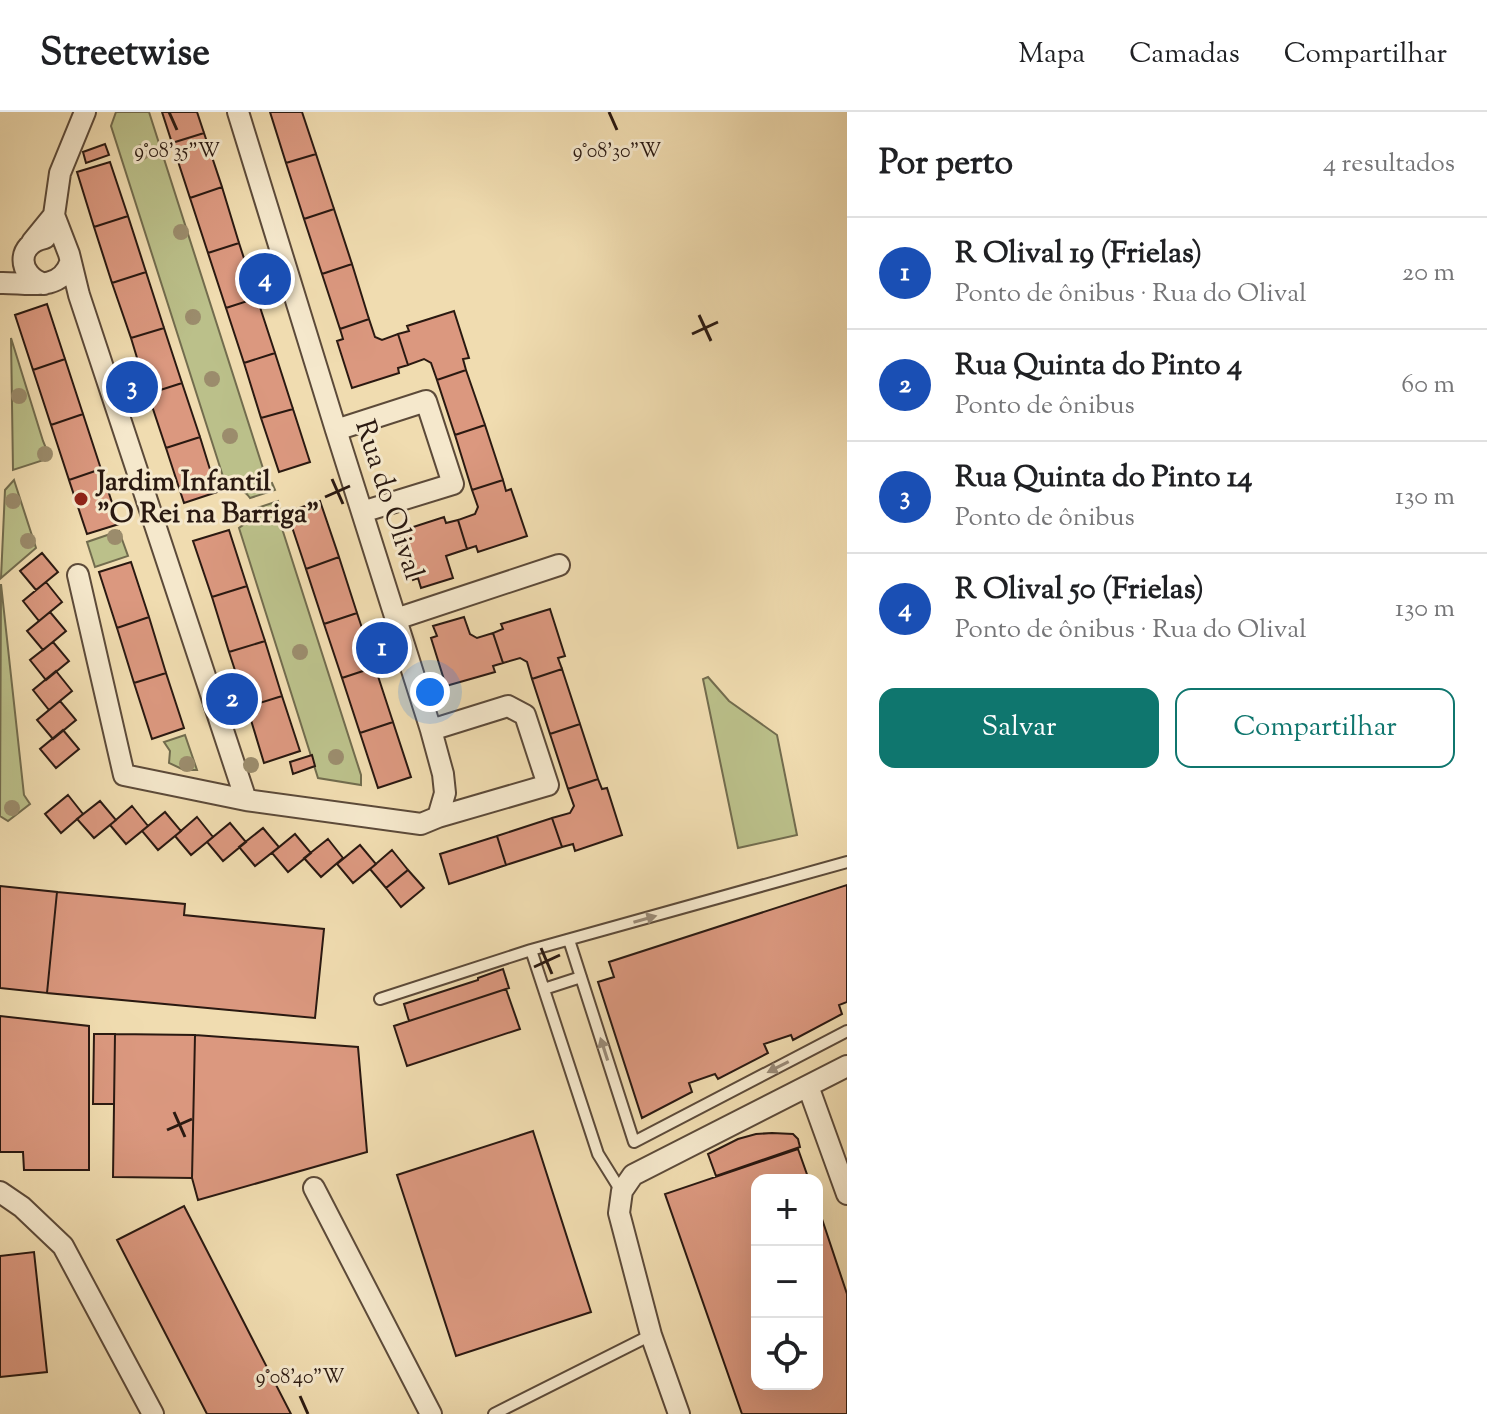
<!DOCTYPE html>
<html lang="pt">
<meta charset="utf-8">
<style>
:root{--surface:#fff;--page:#f6f6f6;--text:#202124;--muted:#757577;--line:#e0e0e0;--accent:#0f766e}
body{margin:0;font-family:"Sorts Mill Goudy",serif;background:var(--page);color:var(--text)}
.controls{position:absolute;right:24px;bottom:24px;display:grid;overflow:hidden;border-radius:16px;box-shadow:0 8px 32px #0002}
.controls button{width:72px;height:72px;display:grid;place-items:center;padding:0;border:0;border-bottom:2px solid var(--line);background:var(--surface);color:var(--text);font:40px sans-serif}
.you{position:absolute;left:430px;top:580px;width:28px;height:28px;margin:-20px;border:6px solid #fff;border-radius:50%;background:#1a73e8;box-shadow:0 0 0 12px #1a73e833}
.badge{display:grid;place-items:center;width:52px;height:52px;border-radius:50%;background:var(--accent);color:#fff;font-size:26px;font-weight:700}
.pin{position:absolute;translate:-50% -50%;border:4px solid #fff;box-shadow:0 2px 8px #0006}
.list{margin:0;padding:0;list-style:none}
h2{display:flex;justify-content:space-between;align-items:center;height:104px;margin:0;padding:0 32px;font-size:34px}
h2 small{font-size:26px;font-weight:400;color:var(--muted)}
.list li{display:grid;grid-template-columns:52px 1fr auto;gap:24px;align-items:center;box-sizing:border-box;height:112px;padding:0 32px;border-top:2px solid var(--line)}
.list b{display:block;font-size:30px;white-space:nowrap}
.list p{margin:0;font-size:26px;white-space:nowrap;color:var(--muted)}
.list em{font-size:26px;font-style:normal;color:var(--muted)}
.actions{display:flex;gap:16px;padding:24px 32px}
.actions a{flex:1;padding:18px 0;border:2px solid var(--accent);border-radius:16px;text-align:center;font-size:28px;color:var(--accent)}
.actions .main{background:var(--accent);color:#fff}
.icon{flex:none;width:44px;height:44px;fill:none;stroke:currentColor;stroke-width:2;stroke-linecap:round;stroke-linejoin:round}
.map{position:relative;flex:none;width:847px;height:1302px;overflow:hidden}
header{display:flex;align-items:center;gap:48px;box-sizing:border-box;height:112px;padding:0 40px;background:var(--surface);border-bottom:2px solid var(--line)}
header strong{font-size:38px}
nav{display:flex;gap:44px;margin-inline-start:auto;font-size:28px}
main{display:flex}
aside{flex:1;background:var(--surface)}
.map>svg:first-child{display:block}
.green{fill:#bbc08a;stroke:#726c4e;stroke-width:2}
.building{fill:#db987f;stroke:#2a1911;stroke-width:2}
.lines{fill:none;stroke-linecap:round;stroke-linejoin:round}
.lane-casing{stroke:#5c4a39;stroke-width:14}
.street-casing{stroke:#5c4a39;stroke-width:24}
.lane{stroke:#f5e8cc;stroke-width:10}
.street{stroke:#f5e8cc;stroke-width:20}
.tree{fill:#9b8c6c}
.oneway{fill:#9a8b78}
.ticks{fill:none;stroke:#2a1911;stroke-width:3}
.poi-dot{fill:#8f2418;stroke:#f5e8cc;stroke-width:3}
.labels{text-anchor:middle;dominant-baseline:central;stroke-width:6;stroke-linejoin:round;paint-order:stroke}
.poi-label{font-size:28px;font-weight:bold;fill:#2a1911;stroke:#f5e8cc;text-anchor:start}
.street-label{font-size:28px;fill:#2a1911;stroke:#f5e8cc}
.ticks-label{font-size:20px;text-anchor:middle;fill:#2a1911;stroke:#f5e8cc;stroke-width:6;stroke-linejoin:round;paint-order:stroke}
</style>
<header>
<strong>Streetwise</strong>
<nav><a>Mapa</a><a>Camadas</a><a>Compartilhar</a></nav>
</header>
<main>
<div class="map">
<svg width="847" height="1302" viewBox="0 0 847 1302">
<rect width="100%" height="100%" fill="#f0dcb0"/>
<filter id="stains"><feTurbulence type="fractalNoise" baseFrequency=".0025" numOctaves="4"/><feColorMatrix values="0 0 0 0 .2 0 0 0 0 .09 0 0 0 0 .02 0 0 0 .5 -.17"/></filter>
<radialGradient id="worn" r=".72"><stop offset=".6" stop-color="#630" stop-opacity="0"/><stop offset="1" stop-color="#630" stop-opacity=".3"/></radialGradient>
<path class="green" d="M116,0H149L268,372L272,371L275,378L250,386C244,377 237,376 227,377L111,14Z
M11,226L43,329L50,346L13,358Z
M14,368L36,436L1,466L5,378Z
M278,389L281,402L278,404L361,663V673L318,666L239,416L250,408L254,397Z
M119,419L128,444L95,455L87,430Z
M1,472L24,683L30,692L8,709L0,704Z
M708,565L729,589L777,623L797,723L738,736L703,567Z
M185,623L197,658H184L169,651L170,639L164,630Z"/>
<path class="building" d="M162,0H197L204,21L172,31Z
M270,0H302L316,42L286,51Z
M204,21L222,75L190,86L172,31Z
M105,32L109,43L86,51L83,40Z
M316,42L334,97L304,107L286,51Z
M110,50L128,104L94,115L77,60Z
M222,75L239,131L208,141L190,86Z
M334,97L352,152L322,162L304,107Z
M128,104L146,160L112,171L94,115Z
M239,131L257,186L226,196L208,141Z
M352,152L369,207L340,217L322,162Z
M146,160L164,216L131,226L112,171Z
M257,186L275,241L244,251L226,196Z
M47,192L65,247L33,258L15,203Z
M454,199L469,246L463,247L466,258L437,268L431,251L424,247L408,253L398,222L409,219L407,214Z
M369,207L375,225L382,228L398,222L408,253L398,256L399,261L352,276L337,229L343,227L340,217Z
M164,216L182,271L148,282L131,226Z
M275,241L293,297L261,306L244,251Z
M65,247L83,302L51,313L33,258Z
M466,258L485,313L455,323L437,268Z
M182,271L200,325L166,336L148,282Z
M293,297L310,350L279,360L261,306Z
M83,302L101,357L69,368L51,313Z
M485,313L503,368L472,378L455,323Z
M200,325L217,380L184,391L166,336Z
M101,357L119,412L87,422L69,368Z
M503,368L506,379L511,377L527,424L478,440L476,434L467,437L458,408L475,402L478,395L472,378Z
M320,389L339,445L306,457L287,400Z
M444,405L446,411L458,408L467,437L446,444L453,466L421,476L418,466L413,468L398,420Z
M229,418L247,474L212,485L193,429Z
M42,441L58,460L36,478L20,459Z
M339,445L357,501L324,512L306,457Z
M131,450L149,505L117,516L99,460Z
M46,470L62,490L39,509L23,489Z
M247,474L265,529L229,540L212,485Z
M550,497L565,544L558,546L562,557L532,567L527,550L520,546L503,551L493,521L503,517L501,512Z
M50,500L66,519L43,538L27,519Z
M357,501L375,555L342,566L324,512Z
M149,505L166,561L134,571L117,516Z
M464,505L470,522L477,526L493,521L503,551L493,554L495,560L446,574L431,526L437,524L433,514Z
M265,529L282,584L247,595L229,540Z
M53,530L69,549L46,568L30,548Z
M375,555L393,610L360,621L342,566Z
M562,557L580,612L550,622L532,567Z
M56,559L72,579L49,598L33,578Z
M166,561L184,616L152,627L134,571Z
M282,584L300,639L264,651L247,595Z
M60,589L76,608L53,627L37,608Z
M393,610L411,665L378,676L360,621Z
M580,612L598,667L568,677L550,622Z
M63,618L79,637L56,656L40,637Z
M312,643L315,654L293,662L290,650Z
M598,667L602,677L607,676L622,723L575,739L573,732L562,735L552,706L570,701L574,694L568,677Z
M68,683L83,702L61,721L45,702Z
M100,689L116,708L94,726L77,707Z
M132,694L148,714L126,732L110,713Z
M165,700L181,719L158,738L142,719Z
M197,705L213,725L191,743L175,724Z
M552,706L562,735L506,753L497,724Z
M230,711L246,730L223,749L207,730Z
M263,716L279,735L255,754L239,735Z
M295,722L311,741L288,760L272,741Z
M497,724L506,753L449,772L440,742Z
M328,727L343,746L321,765L304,746Z
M360,733L376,752L353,771L337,752Z
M392,738L408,758L386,776L370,757Z
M408,758L424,776L401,795L386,776Z
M847,773V890L839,893L842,902L793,928L791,923L764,932L768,941L718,967L715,962L689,971L692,980L642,1006L598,870L614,865L609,850Z
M0,774L57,780L47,881L0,876Z
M57,780L185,792L184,803L324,817L315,906L47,881Z
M503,857L509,876L409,909L404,892L478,868V866Z
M506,877L520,917L407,954L394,914Z
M0,904L89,914V1058H24L23,1040H0Z
M94,922H115L114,992H93Z
M115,922L195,923L192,1066L113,1065Z
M195,923L358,935L367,1040L198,1088L192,1066Z
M533,1019L591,1200L456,1244L397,1063Z
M772,1021L793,1022L798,1027L800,1035L716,1064L708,1042L738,1027L756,1022Z
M798,1037L809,1068H757V1272H817V1092L847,1182V1302H742L665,1082Z
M184,1094L291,1302H207L117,1128Z
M34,1140L47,1260L0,1265V1144Z"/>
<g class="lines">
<g class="lane-casing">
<path id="lane" d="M569,828L634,1030L847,919
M544,877L581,865
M380,887L531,838
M621,1079L598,1042L531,838L847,750
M494,1302L651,1223"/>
</g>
<g class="street-casing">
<path id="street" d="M54,103L69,142L79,183L246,688
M32,130L54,103L60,61L85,0
M0,171C25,170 60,181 70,151
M44,172C17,163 16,132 45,126
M336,318L426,289L453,372L362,400
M78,463L124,663L246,688L421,712L438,705L445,681L443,662L431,618L336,318L238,0
M396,507L559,453
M431,618L508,594L525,603L548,673L438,705
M808,974L847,1082
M314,1076L431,1302
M0,1080L22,1095L63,1134L153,1302
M679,1302L651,1223L619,1101L622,1079L633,1063L847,954"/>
</g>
<use href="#lane" class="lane"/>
<use href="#street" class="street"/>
</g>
<g class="tree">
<circle cx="142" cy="40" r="8"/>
<circle cx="181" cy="120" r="8"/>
<circle cx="193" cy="205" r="8"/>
<circle cx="212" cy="267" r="8"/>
<circle cx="19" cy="284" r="8"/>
<circle cx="230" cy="324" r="8"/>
<circle cx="45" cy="342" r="8"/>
<circle cx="13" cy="389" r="8"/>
<circle cx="115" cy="425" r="8"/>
<circle cx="28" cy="429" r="8"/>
<circle cx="300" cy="540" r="8"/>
<circle cx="336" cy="645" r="8"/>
<circle cx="187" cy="652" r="8"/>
<circle cx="251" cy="653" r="8"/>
<circle cx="12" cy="696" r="8"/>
</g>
<defs><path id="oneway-solid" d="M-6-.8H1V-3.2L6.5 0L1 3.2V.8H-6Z" transform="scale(2)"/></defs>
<g class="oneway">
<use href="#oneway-solid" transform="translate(645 807) rotate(-16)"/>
<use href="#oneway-solid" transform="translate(604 937) rotate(-108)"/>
<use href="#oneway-solid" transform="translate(778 955) rotate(153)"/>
</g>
<path class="ticks" d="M169,0L177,18M609,0L617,18M699,203L711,229M692,222L718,210M332,367L343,392M325,385L350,374M541,836L552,862M534,855L560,843M174,1000L185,1025M167,1018L192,1007M300,1284L308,1302"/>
<circle class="poi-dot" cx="81" cy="387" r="8"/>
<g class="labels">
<g class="poi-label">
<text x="97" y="371">Jardim Infantil<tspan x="97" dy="32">"O Rei na Barriga"</tspan></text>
</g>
<g class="street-label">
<text transform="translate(388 388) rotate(72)">Rua do Olival</text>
</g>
</g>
<g class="ticks-label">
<text x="177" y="45">9°08'35"W</text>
<text x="617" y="45">9°08'30"W</text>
<text x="300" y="1271">9°08'40"W</text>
</g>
<rect width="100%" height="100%" filter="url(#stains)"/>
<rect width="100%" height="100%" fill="url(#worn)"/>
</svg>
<div class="controls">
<button>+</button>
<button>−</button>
<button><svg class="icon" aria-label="locate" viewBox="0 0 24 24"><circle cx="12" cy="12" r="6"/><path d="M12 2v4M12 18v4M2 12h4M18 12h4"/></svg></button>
</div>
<div class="you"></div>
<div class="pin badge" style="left:382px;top:536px;background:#1a4fb4">1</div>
<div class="pin badge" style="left:232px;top:587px;background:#1a4fb4">2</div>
<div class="pin badge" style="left:132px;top:275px;background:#1a4fb4">3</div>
<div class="pin badge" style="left:265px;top:167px;background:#1a4fb4">4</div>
</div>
<aside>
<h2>Por perto<small>4 resultados</small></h2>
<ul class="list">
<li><span class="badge" style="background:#1a4fb4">1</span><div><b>R Olival 19 (Frielas)</b><p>Ponto de ônibus · Rua do Olival</p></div><em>20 m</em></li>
<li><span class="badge" style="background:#1a4fb4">2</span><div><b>Rua Quinta do Pinto 4</b><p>Ponto de ônibus</p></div><em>60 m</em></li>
<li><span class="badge" style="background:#1a4fb4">3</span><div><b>Rua Quinta do Pinto 14</b><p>Ponto de ônibus</p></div><em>130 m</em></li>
<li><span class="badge" style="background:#1a4fb4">4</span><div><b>R Olival 50 (Frielas)</b><p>Ponto de ônibus · Rua do Olival</p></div><em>130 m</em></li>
</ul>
<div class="actions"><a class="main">Salvar</a><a>Compartilhar</a></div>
</aside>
</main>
